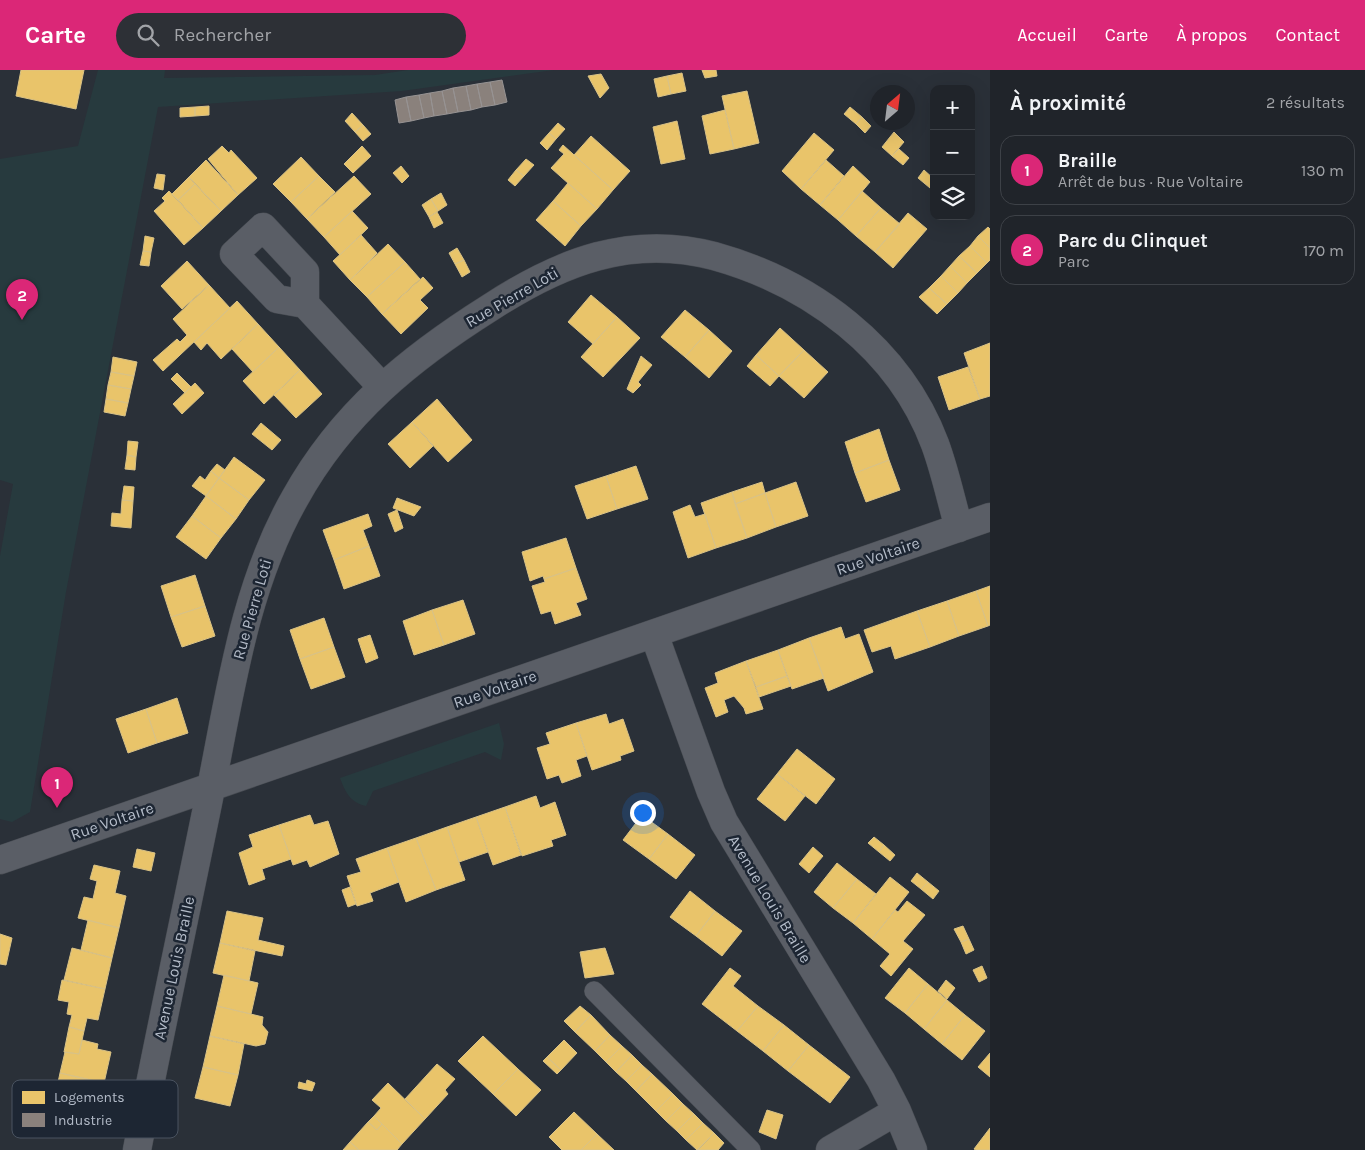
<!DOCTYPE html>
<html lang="fr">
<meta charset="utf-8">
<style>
:root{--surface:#20242a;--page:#2d3036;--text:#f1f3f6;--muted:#a2a4a8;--line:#3d4147;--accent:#db2777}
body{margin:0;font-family:Karla,sans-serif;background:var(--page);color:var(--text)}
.controls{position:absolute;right:15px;top:15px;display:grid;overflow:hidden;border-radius:10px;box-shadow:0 5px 20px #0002}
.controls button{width:45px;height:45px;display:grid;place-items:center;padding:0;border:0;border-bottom:1px solid var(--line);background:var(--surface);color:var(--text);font:25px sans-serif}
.compass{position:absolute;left:870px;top:15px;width:45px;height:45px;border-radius:50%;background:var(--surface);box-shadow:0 5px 20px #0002;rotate:28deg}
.you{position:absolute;left:642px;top:742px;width:18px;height:18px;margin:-12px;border:4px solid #fff;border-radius:50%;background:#1a73e8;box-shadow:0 0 0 8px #1a73e833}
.badge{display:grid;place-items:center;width:32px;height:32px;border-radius:50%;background:var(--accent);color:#fff;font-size:16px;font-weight:700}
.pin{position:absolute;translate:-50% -41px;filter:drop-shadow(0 1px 2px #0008)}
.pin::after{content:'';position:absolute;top:26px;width:18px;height:15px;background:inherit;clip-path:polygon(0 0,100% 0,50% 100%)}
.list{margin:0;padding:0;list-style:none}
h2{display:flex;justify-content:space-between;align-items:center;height:65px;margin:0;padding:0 20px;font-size:21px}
h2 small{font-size:16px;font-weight:400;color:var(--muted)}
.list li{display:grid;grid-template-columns:32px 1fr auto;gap:15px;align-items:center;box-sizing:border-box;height:70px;margin:0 10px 10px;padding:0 10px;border:1px solid var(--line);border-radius:15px}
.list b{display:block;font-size:19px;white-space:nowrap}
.list p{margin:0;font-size:16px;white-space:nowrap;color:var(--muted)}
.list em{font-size:16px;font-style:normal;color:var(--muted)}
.icon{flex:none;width:28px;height:28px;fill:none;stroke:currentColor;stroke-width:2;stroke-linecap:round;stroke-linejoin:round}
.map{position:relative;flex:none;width:990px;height:1080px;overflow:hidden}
header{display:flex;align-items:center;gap:30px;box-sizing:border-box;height:70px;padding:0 25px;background:var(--accent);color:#fff}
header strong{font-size:24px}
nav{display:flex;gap:28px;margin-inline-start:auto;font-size:18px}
.search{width:350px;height:45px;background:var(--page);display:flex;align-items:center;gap:12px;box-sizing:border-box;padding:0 18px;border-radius:28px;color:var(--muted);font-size:19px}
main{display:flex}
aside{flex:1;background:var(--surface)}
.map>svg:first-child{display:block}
.green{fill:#273a3e}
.homes{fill:#e9c46a;stroke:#d9c286}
.industry{fill:#8a817c;stroke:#979393}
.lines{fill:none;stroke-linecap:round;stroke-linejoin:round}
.service-casing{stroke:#484c53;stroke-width:20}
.minor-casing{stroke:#484c53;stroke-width:29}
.service{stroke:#5a5e66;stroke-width:19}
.minor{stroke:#5a5e66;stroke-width:28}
.labels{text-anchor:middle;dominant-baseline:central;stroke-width:5;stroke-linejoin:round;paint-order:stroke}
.street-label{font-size:16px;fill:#b4bcc9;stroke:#1d2633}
.key{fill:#1d2633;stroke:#4a5360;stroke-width:1}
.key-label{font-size:14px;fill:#b4bcc9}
</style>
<header>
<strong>Carte</strong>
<div class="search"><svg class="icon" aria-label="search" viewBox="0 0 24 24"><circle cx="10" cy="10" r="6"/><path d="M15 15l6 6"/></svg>Rechercher</div>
<nav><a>Accueil</a><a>Carte</a><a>À propos</a><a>Contact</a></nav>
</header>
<main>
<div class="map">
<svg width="990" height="1080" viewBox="0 0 990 1080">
<rect width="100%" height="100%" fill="#2a3038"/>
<path class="green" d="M98,0H165L164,8L375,5L408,0H554L402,21L158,37L66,522L30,742L12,752L0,749V486L13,414L0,410V89L78,76Z
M499,653L504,674L501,690L485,682L373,721L366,736C351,733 345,722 340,708Z"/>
<path class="homes" d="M21,0H84L76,39L16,26Z
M702,0H716L717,6L705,8Z
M682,3L686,21L671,24L667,6Z
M601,4L609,18L600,28L588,6Z
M667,6L671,24L658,27L654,9Z
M747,21L759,73L734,79L722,26Z
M209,36V45L195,46V37Z
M195,37V46L180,47V38Z
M850,37L862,47L856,54L844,44Z
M725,40L734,79L710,84L702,46Z
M352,43L363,55L355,62L345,51Z
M862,47L871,56L865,63L856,54Z
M677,51L685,89L661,94L653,57Z
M558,53L565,59L556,69L549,63Z
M363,55L371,64L363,71L355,62Z
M894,62L904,72L892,86L882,77Z
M549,63L556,69L547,80L540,73Z
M814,63L834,80L801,119L782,101Z
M591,66L630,101L613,120L574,85Z
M563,75L613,120L597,139L551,98L564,84L559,80Z
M222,76L229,83L231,80L257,108L238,125L208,89Z
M362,76L371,86L353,103L344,94Z
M899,79L909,88L903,95L892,86Z
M301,87L319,106L291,132L273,114Z
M526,89L534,95L524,106L516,100Z
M206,90L238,125L221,141L189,107Z
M826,90L844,106L820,135L801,119Z
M401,96L409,106L402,113L393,103Z
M853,96L870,112L838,150L820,135Z
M516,100L524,106L515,116L508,110Z
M924,100L934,109V114L930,118L918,108Z
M157,104L165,105L163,120L154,118Z
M319,106L335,122L307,149L291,132Z
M354,106L371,124L324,167L307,149Z
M189,107L195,114L178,130L172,124Z
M568,113L597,139L581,156L553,131Z
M195,114L221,141L203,158L178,130Z
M169,121L203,158L184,175L154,141L165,131L162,128Z
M862,121L881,138L856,166L838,150Z
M441,123L447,135L438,141L431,129Z
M431,129L438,141L429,147L422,135Z
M553,131L581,156L565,176L536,150Z
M881,138L900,154L875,182L856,166Z
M352,141L368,158L340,185L324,167Z
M437,142L443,153L434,158L429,147Z
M908,143L927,159L893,198L875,182Z
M988,157L990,159V178L978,166Z
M361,165L377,183L350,210L333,191Z
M145,166L154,168L151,182L143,181Z
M978,166L990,178V190L987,193L970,176Z
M388,174L405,192L367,227L350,210Z
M970,176L987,193L977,203L959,186Z
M457,178L464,190L455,194L449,183Z
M143,181L151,182L149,196L140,195Z
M959,186L977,203L967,213L950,196Z
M464,190L470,202L462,207L455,194Z
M187,191L209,215L182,239L161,216Z
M405,192L420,209L382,244L367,227Z
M950,196L967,213L958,223L941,206Z
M941,206L958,223L947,234L929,218Z
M423,207L433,218L420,230L428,238L401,264L382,244Z
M209,215L230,238L163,301L153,290L177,269L180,272L187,265L173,249Z
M929,218L947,234L937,244L919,227Z
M591,225L617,247L593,274L568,252Z
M237,231L258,254L221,289L207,273L201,280L194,272Z
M685,240L709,260L685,287L661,267Z
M617,247L640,268L603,307L581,287Z
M258,254L279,277L253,302L232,279Z
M780,258L804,280L779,306L756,285Z
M709,260L732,281L709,308L685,287Z
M990,273V326L980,329L964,283Z
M279,277L300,300L264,334L243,311Z
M804,280L828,302L804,328L779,306Z
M756,285L779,306L770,316L747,296Z
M641,286L652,295L638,312L641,315L633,323L627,319Z
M113,287L137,292L134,306L111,302Z
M968,297L980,329L949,340L938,307Z
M300,300L322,324L296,348L274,325Z
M111,302L134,306L131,319L108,315Z
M177,303L191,317L185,323L171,309Z
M195,313L204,323L182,344L173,334Z
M108,315L131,319L128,333L106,329Z
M106,329L128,333L125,346L104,342Z
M437,329L472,370L448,392L412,352Z
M412,352L433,376L410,398L388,374Z
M261,353L281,370L272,380L252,364Z
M879,359L889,390L855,403L845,372Z
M128,371L138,372L136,387L127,385Z
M127,385L136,387L135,400L125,399Z
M234,387L265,410L249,430L219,408Z
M889,390L900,420L866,432L855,403Z
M217,394L225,400L219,408L211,401Z
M636,396L648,429L617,439L606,406Z
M211,401L219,408L206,426L192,416L200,406L205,410Z
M606,406L617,439L587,449L575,416Z
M219,408L249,430L236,449L206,426Z
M762,412L765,423L735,434L732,422Z
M796,412L808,446L776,457L765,423Z
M124,416L134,417L133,431L122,430Z
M732,422L747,468L716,478L701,433Z
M765,423L776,457L747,468L735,434Z
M206,426L236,449L221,468L192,446Z
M397,428L421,437L414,446L393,438Z
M122,430L133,431L131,458L111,456L112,443L121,444Z
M690,435L695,447L705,444L716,478L688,488L673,442Z
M397,440L403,458L395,462L388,444Z
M368,444L372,456L363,460L369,476L334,490L323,460Z
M192,446L221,468L206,489L176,467Z
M566,468L576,498L544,509L543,506L530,511L522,482Z
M369,476L380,506L344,519L334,490Z
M576,498L587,529L576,533L581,545L555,554L551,541L541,544L532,516L545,512L544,509Z
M195,505L205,536L171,547L161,516Z
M990,516V555L988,556L976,521Z
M976,521L988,556L959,566L947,531Z
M463,530L475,564L444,575L432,540Z
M947,531L959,566L930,577L917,541Z
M205,536L215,566L182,577L171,547Z
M432,540L444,575L414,585L403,551Z
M917,541L930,577L895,589L891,576L872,582L864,560Z
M324,548L334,577L300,589L290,560Z
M841,557L845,569L859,564L873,602L828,621L809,568Z
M370,565L378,588L366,593L358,569Z
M809,568L824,608L792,619L778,580Z
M334,577L345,607L311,619L300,589Z
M778,580L787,606L756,617L746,591Z
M746,591L763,639L746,644L744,638L734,626L724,630L728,642L716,647L705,618L718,613L715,603Z
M787,606L791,616L759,627L756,617Z
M177,628L188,663L157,673L146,639Z
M146,639L157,673L128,683L116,649Z
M606,644L609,654L623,649L634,681L620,686L621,690L592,700L576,653Z
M576,653L587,686L576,690L581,706L562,713L559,705L547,709L537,678L550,674L546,663Z
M797,679L835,709L816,734L777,704Z
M777,704L805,726L785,751L757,729Z
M536,726L540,738L555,732L566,765L551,770L553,776L522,786L505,737Z
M505,737L521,785L493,795L476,747Z
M310,745L314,755L328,751L339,784L310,797L307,790L293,795L279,755Z
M642,745L668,764L649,789L623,770Z
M476,747L488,782L459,792L447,757Z
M279,755L291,789L262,799L265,809L249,815L239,783L253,777L249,765Z
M447,757L465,810L436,820L416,768Z
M668,764L695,785L676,809L649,789Z
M874,767L884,775L879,782L868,773Z
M416,768L436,820L406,832L387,778Z
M884,775L895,785L890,791L879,782Z
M813,777L823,786L809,803L799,794Z
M387,778L399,812L370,823L373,831L357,836L347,806L361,802L356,789Z
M137,779L155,783L151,801L133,797Z
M837,793L857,809L833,838L814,822Z
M94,795L120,801L115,823L126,826L119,858L78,848L84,827L93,829L97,811L90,809Z
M917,803L928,812L921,819L911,811Z
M890,807L909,822L872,869L853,853Z
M857,809L876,824L853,853L833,838Z
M928,812L939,821L933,829L921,819Z
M350,817L356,834L348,837L342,820Z
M690,821L715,841L696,866L670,847Z
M907,831L925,845L903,871L913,879L891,906L880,896L890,884L872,869L895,840L898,842Z
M227,841L263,848L258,870L284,876L282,886L220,873Z
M715,841L742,861L722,886L696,866Z
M88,850L119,858L112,888L81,880Z
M963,856L969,869L961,872L954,859Z
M0,864L12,868L6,895L0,894Z
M969,869L974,880L966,884L961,872Z
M220,873L255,881L249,911L213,903Z
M72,878L112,888L105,919L64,910Z
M605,878L614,904L585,908L580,882Z
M982,896L987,908L979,912L973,900Z
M730,898L741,906L733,916L758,936L737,961L702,934Z
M909,898L928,914L905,943L885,928Z
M224,905L258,913L251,944L217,936Z
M62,910L105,919L98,950L87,948L84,961L69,957L72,945L67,944L69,932L58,930Z
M946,910L955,918L947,929L938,921Z
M928,914L947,930L924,959L905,943Z
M947,930L965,945L942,974L924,959Z
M217,936L263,947L262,955L268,962L265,974L256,976L210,966Z
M580,936L591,945L575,962L564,951Z
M758,936L784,955L763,981L737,961Z
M591,945L610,965L595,981L575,962Z
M965,945L985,961L962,990L942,974Z
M784,955L809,975L788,1001L763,981Z
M69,957L84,961L79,984L64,982Z
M610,965L622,976L606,992L595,981Z
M210,966L244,974L238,1005L203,997Z
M483,966L518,999L493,1024L458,991Z
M82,970L98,974L97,979L111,982L104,1013L60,1003L65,982L79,984Z
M564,970L577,983L561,1000L547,987Z
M809,975L850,1007L830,1033L788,1001Z
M622,976L632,985L616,1002L606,992Z
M990,983V1007L978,997Z
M632,985L642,995L626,1011L616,1002Z
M547,987L561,1000L557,1004L543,991Z
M437,994L455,1009L445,1020L448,1024L425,1049L405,1029Z
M642,995L652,1004L636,1021L626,1011Z
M203,997L238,1005L230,1036L195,1028Z
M518,999L541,1020L516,1046L493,1024Z
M60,1003L104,1013L97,1046L84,1043L81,1058L64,1053L69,1026L56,1022Z
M652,1004L673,1024L656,1041L636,1021Z
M307,1010L315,1013L312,1021L298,1018L299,1012L306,1014Z
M388,1013L425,1049L402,1074L374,1046L381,1038L372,1030Z
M673,1024L683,1034L666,1051L656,1041Z
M683,1034L694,1044L677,1061L666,1051Z
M767,1040L783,1045L776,1069L759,1062Z
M574,1042L597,1064L581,1080H562L549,1067Z
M694,1044L703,1053L686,1070L677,1061Z
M374,1046L382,1054L377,1060L368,1052Z
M368,1052L377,1060L382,1054L402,1074L397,1080H359L350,1072Z
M703,1053L714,1063L697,1080L686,1070Z
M990,1058V1080H976L974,1079Z
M714,1063L724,1073L718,1080H698Z
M597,1064L614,1080H581Z
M350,1072L359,1080H343Z"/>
<path class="industry" d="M502,10L507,32L495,35L490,12Z
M490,12L495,35L482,37L477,14Z
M477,14L482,37L471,40L466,16Z
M466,16L471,40L458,42L453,18Z
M453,18L458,42L447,44L442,21Z
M442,21L447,44L434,46L430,23Z
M430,23L434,46L424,48L419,25Z
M419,25L424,48L411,51L406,27Z
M406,27L411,51L399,53L395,30Z"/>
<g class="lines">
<g class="service-casing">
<path id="service" d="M594,921L751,1080"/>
</g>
<g class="minor-casing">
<path id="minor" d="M305,234L277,229L234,184L263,157L305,202V234L382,317
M654,564L711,722L724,752L881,1010L897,1041L913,1080
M0,790L990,447
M137,1080C160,961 186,842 210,723C230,624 244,517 295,428C342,343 410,288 491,237C560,192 631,164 714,186C811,213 899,278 935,374C945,401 951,430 959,458
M830,1080L897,1041"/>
</g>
<use href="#service" class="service"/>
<use href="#minor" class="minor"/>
</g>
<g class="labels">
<g class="street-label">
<text transform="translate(512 227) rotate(-30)">Rue Pierre Loti</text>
<text transform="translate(878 486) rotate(-19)">Rue Voltaire</text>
<text transform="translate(252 539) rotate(-74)">Rue Pierre Loti</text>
<text transform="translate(495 619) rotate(-19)">Rue Voltaire</text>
<text transform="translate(112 751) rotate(-19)">Rue Voltaire</text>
<text transform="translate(770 829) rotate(59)">Avenue Louis Braille</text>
<text transform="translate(174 898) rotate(-78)">Avenue Louis Braille</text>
</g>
</g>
<rect x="12" y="1010" width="166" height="58" rx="8" class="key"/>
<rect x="22" y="1021" width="23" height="13" fill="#e9c46a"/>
<rect x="22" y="1043" width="23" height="14" fill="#8a817c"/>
<g class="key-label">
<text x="54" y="1032">Logements</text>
<text x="54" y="1055">Industrie</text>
</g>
</svg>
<div class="controls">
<button>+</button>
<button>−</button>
<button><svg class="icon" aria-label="layers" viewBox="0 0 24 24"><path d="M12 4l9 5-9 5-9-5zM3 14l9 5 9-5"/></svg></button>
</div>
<svg class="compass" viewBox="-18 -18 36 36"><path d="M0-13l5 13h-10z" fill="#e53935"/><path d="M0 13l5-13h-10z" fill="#a2a4a8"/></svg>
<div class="you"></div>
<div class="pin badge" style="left:57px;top:738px">1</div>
<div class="pin badge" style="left:22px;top:250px">2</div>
</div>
<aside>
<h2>À proximité<small>2 résultats</small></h2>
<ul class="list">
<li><span class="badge">1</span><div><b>Braille</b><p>Arrêt de bus · Rue Voltaire</p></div><em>130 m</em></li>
<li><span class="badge">2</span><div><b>Parc du Clinquet</b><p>Parc</p></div><em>170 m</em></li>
</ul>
</aside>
</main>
